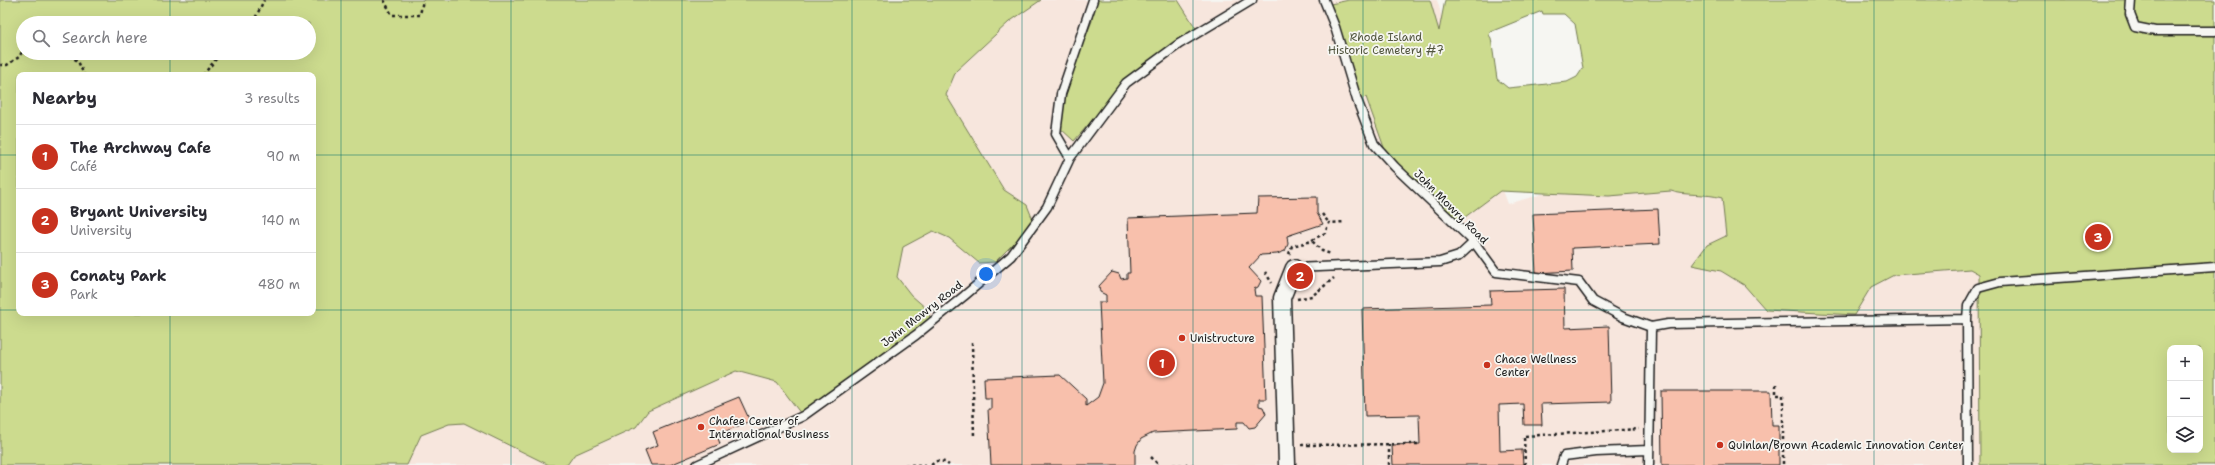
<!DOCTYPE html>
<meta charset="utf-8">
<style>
:root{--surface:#fff;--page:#f7f7f7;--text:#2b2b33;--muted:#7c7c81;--line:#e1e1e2;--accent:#c8321e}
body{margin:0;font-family:"Shantell Sans",sans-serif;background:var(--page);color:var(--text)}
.controls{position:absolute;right:12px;bottom:12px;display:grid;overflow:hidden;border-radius:8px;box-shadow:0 4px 16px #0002}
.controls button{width:36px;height:36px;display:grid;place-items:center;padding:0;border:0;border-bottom:1px solid var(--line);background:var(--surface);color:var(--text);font:20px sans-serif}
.you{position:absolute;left:986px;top:274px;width:14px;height:14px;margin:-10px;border:3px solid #fff;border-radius:50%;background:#1a73e8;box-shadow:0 0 0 6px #1a73e833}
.badge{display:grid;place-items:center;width:26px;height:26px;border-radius:50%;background:var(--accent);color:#fff;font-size:13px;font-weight:700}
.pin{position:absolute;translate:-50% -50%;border:2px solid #fff;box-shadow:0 1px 4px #0006}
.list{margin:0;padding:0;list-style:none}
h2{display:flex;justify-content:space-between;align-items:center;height:52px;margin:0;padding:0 16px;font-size:17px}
h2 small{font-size:13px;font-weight:400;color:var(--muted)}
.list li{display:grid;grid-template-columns:26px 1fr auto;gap:12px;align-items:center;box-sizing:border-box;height:64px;padding:0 16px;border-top:1px solid var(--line)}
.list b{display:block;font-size:15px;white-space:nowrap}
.list p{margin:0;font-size:13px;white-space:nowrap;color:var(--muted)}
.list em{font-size:13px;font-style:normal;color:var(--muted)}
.icon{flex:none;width:22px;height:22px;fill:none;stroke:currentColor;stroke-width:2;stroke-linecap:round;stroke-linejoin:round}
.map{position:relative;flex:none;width:2215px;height:465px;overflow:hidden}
.search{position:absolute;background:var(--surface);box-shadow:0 4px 16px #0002;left:16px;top:16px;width:300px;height:44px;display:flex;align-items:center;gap:10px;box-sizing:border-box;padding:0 14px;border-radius:22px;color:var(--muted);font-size:15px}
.panel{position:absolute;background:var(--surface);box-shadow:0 4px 16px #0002;left:16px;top:72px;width:300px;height:244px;border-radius:8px}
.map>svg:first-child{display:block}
.built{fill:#f7e6dd;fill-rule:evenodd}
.green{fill:#ccdb8e;stroke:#747c55;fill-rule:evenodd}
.building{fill:#f8c0ac;stroke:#1c1c1c}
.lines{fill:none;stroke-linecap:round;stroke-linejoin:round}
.lane-casing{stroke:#1c1c1c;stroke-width:11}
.street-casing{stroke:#1c1c1c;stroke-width:19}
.path{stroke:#1c1c1c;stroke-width:2.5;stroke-dasharray:3 3;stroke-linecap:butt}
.lane{stroke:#f6f6f2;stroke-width:8}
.street{stroke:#f6f6f2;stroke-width:16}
.grid{fill:none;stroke:#0f766e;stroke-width:1;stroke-opacity:0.55}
.poi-dot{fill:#c8321e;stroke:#f6f6f2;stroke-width:1.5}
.labels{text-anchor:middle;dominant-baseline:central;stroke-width:3.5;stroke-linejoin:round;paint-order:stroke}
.park-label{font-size:11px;fill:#51553e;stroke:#f6f6f2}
.street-label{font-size:11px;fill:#1c1c1c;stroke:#f6f6f2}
.poi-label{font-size:11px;fill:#1c1c1c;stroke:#f6f6f2;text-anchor:start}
</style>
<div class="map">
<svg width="2215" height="465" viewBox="0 0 2215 465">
<rect width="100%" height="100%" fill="#f6f6f2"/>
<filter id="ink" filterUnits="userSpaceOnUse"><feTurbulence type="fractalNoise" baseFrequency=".025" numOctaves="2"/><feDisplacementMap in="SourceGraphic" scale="8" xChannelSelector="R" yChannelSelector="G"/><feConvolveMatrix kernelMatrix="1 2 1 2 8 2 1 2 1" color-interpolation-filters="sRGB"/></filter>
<g filter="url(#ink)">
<path class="built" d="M457,0H1437L1454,57L1508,204L2215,0V465H336ZM2170,348H2200V450H2170Z"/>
<path class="green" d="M0,0H1041L1009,22L956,71L946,95L1004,190L1027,205L1033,220L1031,226L995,262L979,263L949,238L933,231L903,247L897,277L911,295L927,309L932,323L801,414L777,382L736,371L648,411L636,427L574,455L567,465H549L464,423L449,424L421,435L407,465H0ZM23,23H309V53H23ZM19,75H313V313H19Z
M1091,0H1178L1197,30L1137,69L1074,141L1060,128L1067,82L1092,21Z
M1349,0H1430L1439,31L1445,0H2215V465H1980L1979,274L1970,269L1894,275L1871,287L1854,315L1766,310L1744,285L1721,271L1692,265L1707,245L1726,236L1722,198C1706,193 1684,196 1671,191L1609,196L1500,191L1457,223L1386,153L1366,97L1357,100L1326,5ZM1542,11L1543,14H1564L1575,24L1583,68L1577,77L1567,82L1508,88L1497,79L1491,38L1489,35L1490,32ZM2170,348H2200V450H2170Z"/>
<path class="building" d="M1317,197V213L1323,224L1287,236L1288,244L1285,251L1277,254L1261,255L1249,268L1261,281L1258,287L1254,289L1255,296H1262L1266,399H1259V406L1263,407L1266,414L1255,427L1249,428L1244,422H1237V429L1153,433L1141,439L1137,445L1135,451V465H991L988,409H991V398H985L984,378L1060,375L1086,399V406L1098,397L1103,383L1099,302H1106V295L1100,292L1099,286L1112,272L1119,274L1121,279L1127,278V273H1130L1128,218L1257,213L1258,198Z
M1658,209L1660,244L1572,248L1573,271L1536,273L1533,214Z
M1564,289L1565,328L1609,326L1611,402L1541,404L1542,425H1524L1523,404L1499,405L1500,451L1522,450L1523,465H1393L1392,445L1420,444L1419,415L1365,416L1362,309L1491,305L1490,291Z
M1661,391H1771L1772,425H1779V465H1662Z
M739,397L750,421L717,435L720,444L670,465H651L645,450L658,445L653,432Z"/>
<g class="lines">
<g class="lane-casing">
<path id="lane" d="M1324,0L1335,27L1357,100L1374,144L1395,167L1474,242L1496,272L1579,282L1593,301L1623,317L1651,327L1649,465
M2131,0L2130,14L2135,27L2155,31H2215
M1070,158L1056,134L1061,94L1093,0
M1294,268L1440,262L1459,256L1474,242
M1967,319L1968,306L1978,288L2000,282L2215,267
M1651,327L1668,324L1967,319L1968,465
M697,465L803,416L916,335L964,296L1011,256L1047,207L1070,158L1126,83L1179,44L1252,0
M1561,465L1564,456L1596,452L1649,450"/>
</g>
<g class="street-casing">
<path id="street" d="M1287,465L1282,298L1294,268"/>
</g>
<path class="path" d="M384,0L392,15H420L423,0
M253,23L264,0
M64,53L78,61L84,75
M0,65H7L19,57L23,50
M203,75L221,53
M1322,214L1329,223
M1312,240L1325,233L1329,223L1345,222
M1289,254L1292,246L1312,241L1322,251L1331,254
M1265,272L1272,283
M1297,299L1312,296L1334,278
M972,342L974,438
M1776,384V395H1783V465
M1389,444V465
M1301,445L1420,444
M1151,457L1159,465
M905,465H927
M931,465L937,461L945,462L949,465
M1173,465H1195
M1525,465L1524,436L1639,429"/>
<use href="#lane" class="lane"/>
<use href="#street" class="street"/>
</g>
</g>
<path class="grid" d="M170,0V23M341,0V465M511,0V465M682,0V465M852,0V465M1022,0V465M1193,0V465M1363,0V465M1533,0V465M1704,0V465M1874,0V465M2045,0V465M170,53V75M0,155H19M313,155H2215M0,310H19M313,310H2215M170,313V465"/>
<g class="poi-dot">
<circle cx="1182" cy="338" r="4"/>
<circle cx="1487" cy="365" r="4"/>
<circle cx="701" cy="427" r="4"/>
<circle cx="1720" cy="445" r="4"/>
</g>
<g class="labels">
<g class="park-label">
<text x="1386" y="37">Rhode Island<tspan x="1386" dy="13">Historic Cemetery #7</tspan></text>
</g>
<g class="street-label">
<text transform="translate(1451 207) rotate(45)">John Mowry Road</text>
<text transform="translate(922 314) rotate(-38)">John Mowry Road</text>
</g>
<g class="poi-label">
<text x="1190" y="338">Unistructure</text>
<text x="1495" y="359">Chace Wellness<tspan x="1495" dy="13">Center</tspan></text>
<text x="709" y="421">Chafee Center of<tspan x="709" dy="13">International Business</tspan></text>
<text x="1728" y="445">Quinlan/Brown Academic Innovation Center</text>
</g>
</g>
</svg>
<div class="controls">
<button>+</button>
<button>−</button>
<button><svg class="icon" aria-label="layers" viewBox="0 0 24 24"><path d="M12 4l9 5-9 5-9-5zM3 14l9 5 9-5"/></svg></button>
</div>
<div class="you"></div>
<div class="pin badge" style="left:1162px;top:363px">1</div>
<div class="pin badge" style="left:1300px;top:276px">2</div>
<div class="pin badge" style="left:2098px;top:237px">3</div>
<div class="search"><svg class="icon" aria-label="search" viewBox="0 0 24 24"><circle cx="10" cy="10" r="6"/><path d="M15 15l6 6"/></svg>Search here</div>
<section class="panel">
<h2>Nearby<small>3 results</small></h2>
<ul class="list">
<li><span class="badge">1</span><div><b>The Archway Cafe</b><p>Café</p></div><em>90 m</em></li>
<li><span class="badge">2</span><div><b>Bryant University</b><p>University</p></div><em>140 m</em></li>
<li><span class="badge">3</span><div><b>Conaty Park</b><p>Park</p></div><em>480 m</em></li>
</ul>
</section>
</div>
